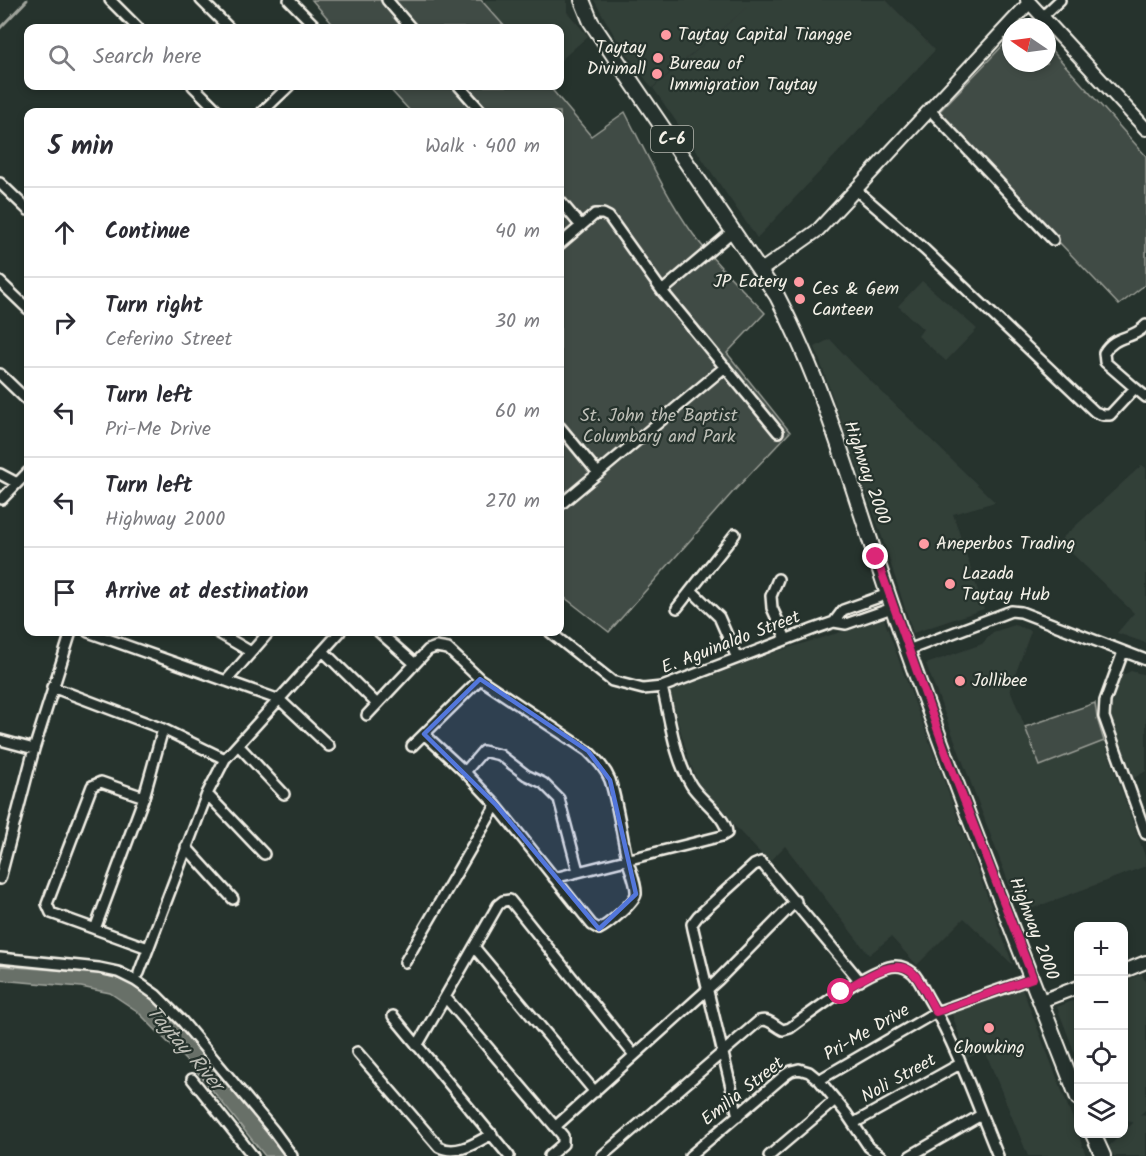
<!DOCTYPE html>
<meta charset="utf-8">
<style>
:root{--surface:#fff;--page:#f7f7f7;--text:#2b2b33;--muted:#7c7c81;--line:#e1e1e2}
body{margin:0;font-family:Kalam,sans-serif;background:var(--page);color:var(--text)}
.controls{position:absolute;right:18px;bottom:18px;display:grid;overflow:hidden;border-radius:12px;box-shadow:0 3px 9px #0003}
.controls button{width:54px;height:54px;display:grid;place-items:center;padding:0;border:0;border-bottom:2px solid var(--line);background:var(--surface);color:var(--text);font:30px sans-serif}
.compass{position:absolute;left:1002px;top:18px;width:54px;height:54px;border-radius:50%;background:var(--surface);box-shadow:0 3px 9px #0003;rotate:283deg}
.stop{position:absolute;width:18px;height:18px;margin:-14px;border:4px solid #db2777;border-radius:50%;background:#fff}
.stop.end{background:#db2777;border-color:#fff;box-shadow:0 2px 6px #0008}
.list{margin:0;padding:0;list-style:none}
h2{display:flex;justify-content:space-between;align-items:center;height:78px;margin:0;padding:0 24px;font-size:26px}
h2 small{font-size:20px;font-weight:400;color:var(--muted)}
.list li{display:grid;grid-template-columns:39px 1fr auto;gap:18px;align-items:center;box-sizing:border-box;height:90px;padding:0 24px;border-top:2px solid var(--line)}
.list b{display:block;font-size:22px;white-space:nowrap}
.list p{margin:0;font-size:20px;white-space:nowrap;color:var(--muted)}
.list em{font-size:20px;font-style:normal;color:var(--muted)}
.icon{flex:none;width:33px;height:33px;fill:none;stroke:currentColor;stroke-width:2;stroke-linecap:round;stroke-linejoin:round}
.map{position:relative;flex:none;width:1146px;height:1156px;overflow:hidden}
.search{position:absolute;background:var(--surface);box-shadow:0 3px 9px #0003;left:24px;top:24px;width:540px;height:66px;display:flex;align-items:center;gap:15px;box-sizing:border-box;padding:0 21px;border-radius:12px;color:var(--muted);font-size:22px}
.panel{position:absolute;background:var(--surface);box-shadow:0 3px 9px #0003;left:24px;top:108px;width:540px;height:528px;border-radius:12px}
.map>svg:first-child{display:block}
.built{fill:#333f39}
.green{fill:#414b45;stroke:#9a9e96;stroke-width:1.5}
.water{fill:#676f68;stroke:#9fa39b;stroke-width:1.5}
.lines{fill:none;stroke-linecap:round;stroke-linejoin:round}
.stream{stroke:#9fa39b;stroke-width:3}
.street-casing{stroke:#f4f1e8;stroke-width:14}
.secondary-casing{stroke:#f4f1e8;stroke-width:16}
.primary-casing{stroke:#f4f1e8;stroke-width:18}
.street{stroke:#26332d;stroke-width:9}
.secondary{stroke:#26332d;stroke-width:12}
.primary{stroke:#26332d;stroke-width:14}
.route{stroke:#db2777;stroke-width:8}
.marked{fill:#5377dc;fill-opacity:0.2;stroke:#5377dc;stroke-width:4.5;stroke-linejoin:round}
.poi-dot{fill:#ff9aa2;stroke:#26332d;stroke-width:2}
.labels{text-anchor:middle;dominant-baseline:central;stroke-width:4.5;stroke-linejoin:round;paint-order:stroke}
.shield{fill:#26332d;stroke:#b6b8b0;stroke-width:1.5}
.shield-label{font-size:16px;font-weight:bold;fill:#f4f1e8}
.poi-label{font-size:18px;fill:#f4f1e8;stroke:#26332d;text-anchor:start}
.park-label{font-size:18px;fill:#bebfb7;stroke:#26332d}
.street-label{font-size:18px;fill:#f4f1e8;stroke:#26332d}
.water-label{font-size:20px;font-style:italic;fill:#bcbdb5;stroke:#26332d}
</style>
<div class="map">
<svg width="1146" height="1156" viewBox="0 0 1146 1156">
<rect width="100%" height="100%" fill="#26332d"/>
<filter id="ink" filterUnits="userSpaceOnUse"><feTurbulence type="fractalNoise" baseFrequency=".0167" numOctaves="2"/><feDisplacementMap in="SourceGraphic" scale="12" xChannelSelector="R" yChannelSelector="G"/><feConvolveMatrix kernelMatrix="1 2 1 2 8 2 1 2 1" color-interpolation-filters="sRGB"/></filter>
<g filter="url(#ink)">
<path class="built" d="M486,0H567V12L588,36L560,61V28H506L483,2Z
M594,0H886L935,50L757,238L653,88L752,3L652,88L617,40Z
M922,281L977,329L946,361L918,336L923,329L898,306Z
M830,339L854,365L995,502L953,514L984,609L913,633L882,537L815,347Z
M1142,465L1146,468V643L1117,633L1134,613L1059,541Z
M884,619L905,677L1013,965L964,918L917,965L891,937L869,955L785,846L769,862L715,806L698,783L689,760L669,691L778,651Z
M1015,625L1031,631L1010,689L1040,765L1104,741L1146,859V866L1020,913L926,664L982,644L993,632Z
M1131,671L1146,675V771L1134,778L1109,712L1121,676Z
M1142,974L1146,984V1109L1140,1115L1143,1114L1146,1116V1156H1113L1109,1146L1133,1123L1124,1118V981Z
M1022,988L1076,1127L1086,1156H1028L985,1051L967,1058L952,1014Z
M1078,999V1061L1057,1007Z"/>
<path class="green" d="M312,0H481L506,28H336Z
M1011,37V63H1047V45L1146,156V284L1119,305L937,114Z
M387,86H549L591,136L625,112C646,153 666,196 693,234C714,263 741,287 765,313L727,353L790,432L732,493L609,632L560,594V112H411Z
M1095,703L1097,718L1104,741L1040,766L1025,727Z"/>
<path class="water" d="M0,966L97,973L129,982L163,1007L213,1065L285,1156H265L201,1076L137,1011L110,993L81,987L0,980Z"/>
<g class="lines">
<path class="stream" d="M0,28L27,0"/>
<g class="street-casing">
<path id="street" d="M110,0L138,28
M201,0L229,28
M289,0L317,28
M387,0L411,28
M1042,17L1060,0
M193,86L219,112
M459,86L482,112
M929,109L1053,240
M262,112L289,86
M0,183L28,210
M855,189L925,250L1095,412L1103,415H1110L1135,388L1146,397
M560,201L581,226
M560,244L595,214H603L609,217L662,291L778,432
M0,282L28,309
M662,291L733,231
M0,374L28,401
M1135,388L1105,362L1104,353C1115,334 1133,340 1146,325
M560,427L598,473
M0,474L17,483
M2,499L28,472
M560,505L725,367
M778,579L771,596L772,608L786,639
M692,591L719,617L737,658
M677,608L735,534
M834,622L843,610L888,594
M88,632L280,700L329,746
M217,632L251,652
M379,632L414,663
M550,632L612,681L643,689L662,687L814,629L834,622L846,624L892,608
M908,650L1011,611L1021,612L1146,660
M323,651L377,704
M1123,652L1105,701L1104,717L1146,834
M226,681L269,632
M52,687L163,729L225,759
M367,715L428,650L436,647L448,649L480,679L588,751C597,760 605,768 610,780C618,805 621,832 627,858C629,868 637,883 636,894C634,903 608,925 599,929L592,925L496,805L465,772L424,734
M0,740L34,749
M238,745L284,794
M412,746L480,679
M465,772L483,751L500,755L526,775L543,783L559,799L578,871
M207,794L264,854
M144,797L101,782L92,786L47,904L51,913L148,948
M186,847L233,899
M554,878L722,836L727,833C726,816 700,800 691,785C674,757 670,719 662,687
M0,879L34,749L71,632
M95,929L144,797L163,729
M474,947L595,1092
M0,958L99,968L118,972L136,981L156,995L182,1021L273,1130L292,1156
M405,962L496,805
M139,973L207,794L225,759L340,632
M446,998L563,1136V1144L549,1156
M393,1016L509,1156
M417,1046L498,905L503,901L510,900L634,1055
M357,1052L439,1147C457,1156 475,1143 492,1134
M192,1079L253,1156
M819,1080L936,1012L1033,978
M738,1116L693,929L692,924L698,916L754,865L761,862L860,981
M854,1123L960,1064
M556,1126L718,980L796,901
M602,1156L759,1021C770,1018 774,1026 783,1030L790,1028C811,1013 872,966 896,966C903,966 908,969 913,973C919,979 923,989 927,996C957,1046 976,1103 998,1156
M690,1156L785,1075L791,1071L799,1069L809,1072L819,1080L846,1113L869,1147L881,1156
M769,1156L834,1101
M910,1156L981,1115"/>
</g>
<g class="secondary-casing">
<path id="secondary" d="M1027,0L1146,129
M760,271L818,230L1029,3
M1124,971L1146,962
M1041,1001L1078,987"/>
</g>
<g class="primary-casing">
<path id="primary" d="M582,0L591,22L777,296C828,394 856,502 892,606C949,771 1015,936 1078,1098
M1093,1134L1103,1156"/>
</g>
<use href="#street" class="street"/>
<use href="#secondary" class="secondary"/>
<use href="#primary" class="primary"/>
</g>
</g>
<g class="lines" filter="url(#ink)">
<path class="route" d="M841,992C860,981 896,954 914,974C923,984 929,1000 936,1012L1033,978L948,759L876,557"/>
</g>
<path class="marked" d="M480,679L588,751L610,780L636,894L599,929L496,805L424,734Z"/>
<g class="poi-dot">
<circle cx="666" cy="35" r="6"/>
<circle cx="658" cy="58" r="6"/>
<circle cx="657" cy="74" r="6"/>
<circle cx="799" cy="282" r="6"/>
<circle cx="800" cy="299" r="6"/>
<circle cx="924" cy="544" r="6"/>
<circle cx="950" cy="584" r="6"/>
<circle cx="960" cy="681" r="6"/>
<circle cx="989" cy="1028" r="6"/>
</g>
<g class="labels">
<rect class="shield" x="651" y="126" width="42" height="26" rx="4.5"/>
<g class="shield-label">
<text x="672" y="139">C-6</text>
</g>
<g class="poi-label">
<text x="678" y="35">Taytay Capital Tiangge</text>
<text x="646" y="48" text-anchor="end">Taytay<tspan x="646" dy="21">Divimall</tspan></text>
<text x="669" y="64">Bureau of<tspan x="669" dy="21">Immigration Taytay</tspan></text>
<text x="787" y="282" text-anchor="end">JP Eatery</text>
<text x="812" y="289">Ces &amp; Gem<tspan x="812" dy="21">Canteen</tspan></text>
<text x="936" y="544">Aneperbos Trading</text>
<text x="962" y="574">Lazada<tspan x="962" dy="21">Taytay Hub</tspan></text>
<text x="972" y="681">Jollibee</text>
<text x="989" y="1048" text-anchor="middle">Chowking</text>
</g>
<g class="park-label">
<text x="659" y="416">St. John the Baptist<tspan x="659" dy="21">Columbary and Park</tspan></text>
</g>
<g class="street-label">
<text transform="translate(866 473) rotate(71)">Highway 2000</text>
<text transform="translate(731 643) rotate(-21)">E. Aguinaldo Street</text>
<text transform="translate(1033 929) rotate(69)">Highway 2000</text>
<text transform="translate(867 1033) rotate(-30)">Pri-Me Drive</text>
<text transform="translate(899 1079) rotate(-29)">Noli Street</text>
<text transform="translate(743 1092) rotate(-38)">Emilia Street</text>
</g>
<g class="water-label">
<text transform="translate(184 1049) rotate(49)">Taytay River</text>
</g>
</g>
</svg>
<div class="controls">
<button>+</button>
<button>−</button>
<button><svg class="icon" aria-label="locate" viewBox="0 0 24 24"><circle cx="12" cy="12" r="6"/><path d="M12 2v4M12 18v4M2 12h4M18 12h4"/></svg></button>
<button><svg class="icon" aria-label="layers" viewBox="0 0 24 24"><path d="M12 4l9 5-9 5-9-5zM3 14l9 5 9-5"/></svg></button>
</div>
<svg class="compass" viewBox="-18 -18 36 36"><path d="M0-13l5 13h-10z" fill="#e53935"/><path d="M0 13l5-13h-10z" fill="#7c7c81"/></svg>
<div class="stop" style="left:841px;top:992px"></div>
<div class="stop end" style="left:876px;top:557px"></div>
<div class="search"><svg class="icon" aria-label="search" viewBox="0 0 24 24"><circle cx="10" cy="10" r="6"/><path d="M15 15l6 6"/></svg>Search here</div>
<section class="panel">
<h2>5 min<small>Walk · 400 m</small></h2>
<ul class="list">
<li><svg class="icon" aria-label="ahead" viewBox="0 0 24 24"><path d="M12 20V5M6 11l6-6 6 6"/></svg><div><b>Continue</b></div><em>40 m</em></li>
<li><svg class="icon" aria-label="right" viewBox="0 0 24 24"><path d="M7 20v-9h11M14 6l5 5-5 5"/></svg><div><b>Turn right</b><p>Ceferino Street</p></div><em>30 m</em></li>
<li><svg class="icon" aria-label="left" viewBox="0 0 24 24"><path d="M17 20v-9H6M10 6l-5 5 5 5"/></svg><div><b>Turn left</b><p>Pri-Me Drive</p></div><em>60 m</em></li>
<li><svg class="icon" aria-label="left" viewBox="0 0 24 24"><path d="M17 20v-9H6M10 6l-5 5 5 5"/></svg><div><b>Turn left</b><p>Highway 2000</p></div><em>270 m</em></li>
<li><svg class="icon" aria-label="arrive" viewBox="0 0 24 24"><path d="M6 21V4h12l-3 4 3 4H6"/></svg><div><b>Arrive at destination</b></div></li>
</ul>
</section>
</div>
